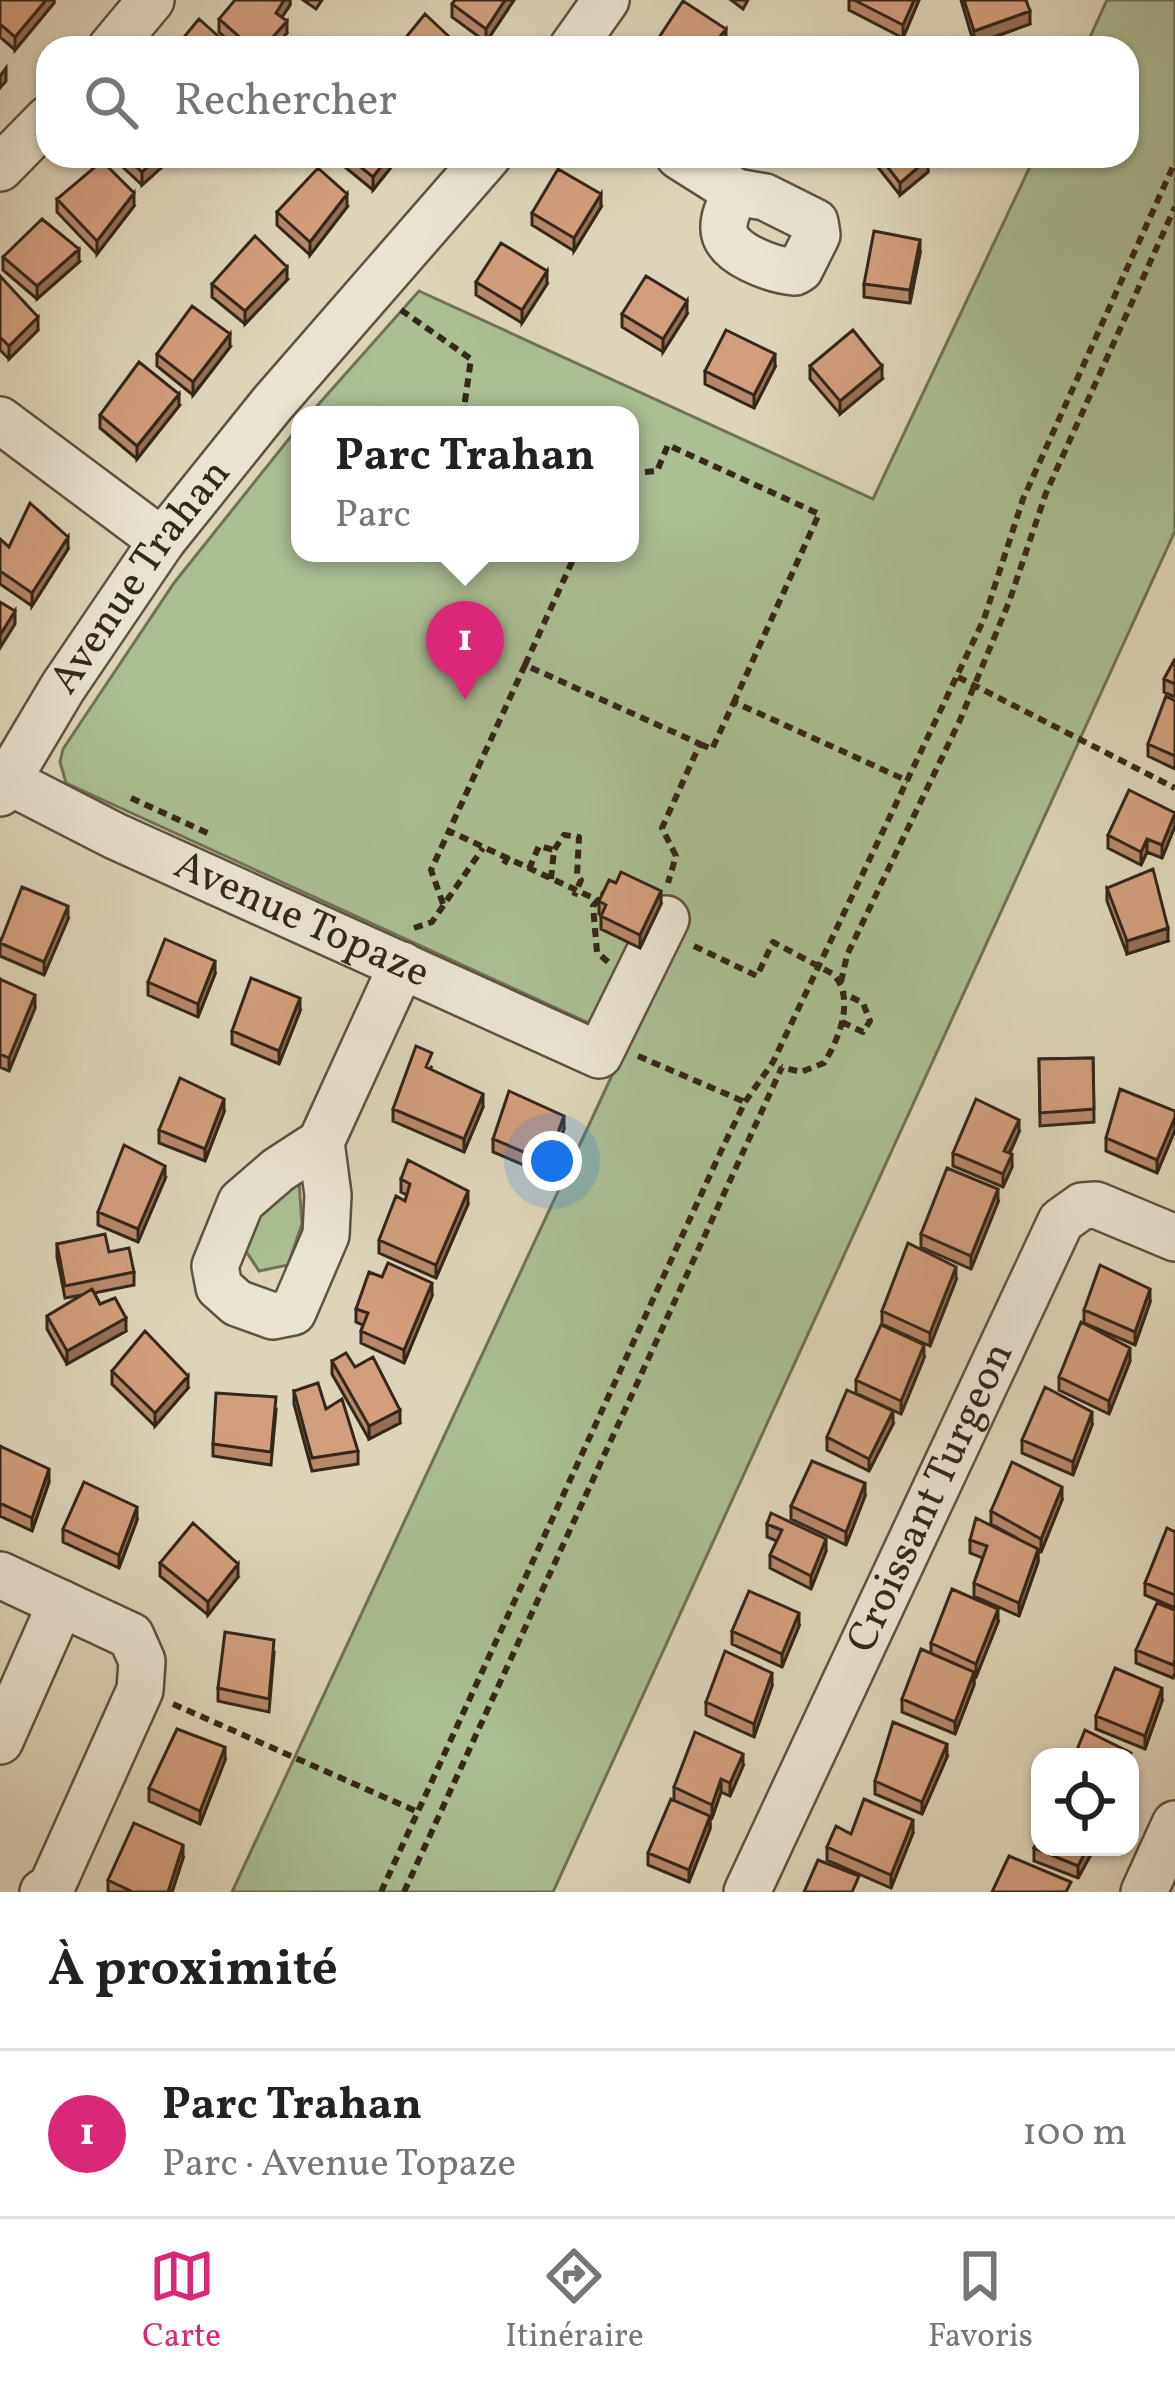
<!DOCTYPE html>
<html lang="fr">
<meta charset="utf-8">
<style>
:root{--surface:#fff;--page:#f2f2f2;--text:#222;--muted:#767676;--line:#e0e0e0;--accent:#db2777}
body{margin:0;font-family:Vollkorn,serif;background:var(--page);color:var(--text)}
.controls{position:absolute;right:36px;bottom:36px;display:grid;overflow:hidden;border-radius:24px;box-shadow:0 3px 9px #0004}
.controls button{width:108px;height:108px;display:grid;place-items:center;padding:0;border:0;border-bottom:3px solid var(--line);background:var(--surface);color:var(--text);font:60px sans-serif}
.you{position:absolute;left:552px;top:1161px;width:42px;height:42px;margin:-30px;border:9px solid #fff;border-radius:50%;background:#1a73e8;box-shadow:0 0 0 18px #1a73e833}
.badge{display:grid;place-items:center;width:78px;height:78px;border-radius:50%;background:var(--accent);color:#fff;font-size:39px;font-weight:700}
.pin{position:absolute;translate:-50% -99px;filter:drop-shadow(0 3px 6px #0008)}
.pin::after{content:'';position:absolute;top:63px;width:42px;height:36px;background:inherit;clip-path:polygon(0 0,100% 0,50% 100%)}
.popup{position:absolute;left:291px;top:406px;width:348px;height:156px;box-sizing:border-box;display:grid;place-content:center;border-radius:24px;background:var(--surface);filter:drop-shadow(0 3px 9px #0005);font-size:39px;white-space:nowrap;color:var(--muted)}
.popup b{font-size:45px;color:var(--text)}
.popup::after{content:'';position:absolute;left:50%;top:100%;margin-left:-24px;border:24px solid transparent;border-top-color:var(--surface)}
.list{margin:0;padding:0;list-style:none}
h2{display:flex;justify-content:space-between;align-items:center;height:156px;margin:0;padding:0 48px;font-size:51px}
h2 small{font-size:39px;font-weight:400;color:var(--muted)}
.list li{display:grid;grid-template-columns:78px 1fr auto;gap:36px;align-items:center;box-sizing:border-box;height:168px;padding:0 48px;border-top:3px solid var(--line)}
.list b{display:block;font-size:45px;white-space:nowrap}
.list p{margin:0;font-size:39px;white-space:nowrap;color:var(--muted)}
.list em{font-size:39px;font-style:normal;color:var(--muted)}
.icon{flex:none;width:66px;height:66px;fill:none;stroke:currentColor;stroke-width:2;stroke-linecap:round;stroke-linejoin:round}
.map{position:relative;flex:none;width:1175px;height:1892px;overflow:hidden}
.search{position:absolute;background:var(--surface);box-shadow:0 3px 9px #0004;left:36px;right:36px;top:36px;height:132px;display:flex;align-items:center;gap:30px;box-sizing:border-box;padding:0 42px;border-radius:36px;color:var(--muted);font-size:45px}
.sheet{height:324px;background:var(--surface)}
nav{display:flex;justify-content:space-around;align-items:center;box-sizing:border-box;height:168px;border-top:3px solid var(--line);background:var(--surface);font-size:33px;color:var(--muted)}
nav a{display:grid;justify-items:center;gap:6px}
nav .on{color:var(--accent)}
.map>svg:first-child{display:block}
.green{fill:#abbe94;stroke:#707257;stroke-width:3}
.lines{fill:none;stroke-linecap:round;stroke-linejoin:round}
.minor-casing{stroke:#5f5242;stroke-width:50}
.path{stroke:#35271a;stroke-width:6;stroke-dasharray:9 6;stroke-linecap:butt}
.minor{stroke:#e9e3d2;stroke-width:45}
.wall{fill:#b5886b;stroke:#35271a;stroke-width:3}
.shaded-wall{fill:#936f57;stroke:#35271a;stroke-width:3}
.building{fill:#d29e7c;stroke:#35271a;stroke-width:3}
.labels{text-anchor:middle;dominant-baseline:central;stroke-width:12;stroke-linejoin:round;paint-order:stroke}
.street-label{font-size:42px;fill:#35271a;stroke:#e9e3d2}
</style>
<div class="map">
<svg width="1175" height="1892" viewBox="0 0 1175 1892">
<rect width="100%" height="100%" fill="#ddd4b9"/>
<filter id="stains"><feTurbulence type="fractalNoise" baseFrequency=".00167" numOctaves="4"/><feColorMatrix values="0 0 0 0 .2 0 0 0 0 .09 0 0 0 0 .02 0 0 0 .5 -.17"/></filter>
<radialGradient id="worn" r=".72"><stop offset=".6" stop-color="#630" stop-opacity="0"/><stop offset="1" stop-color="#630" stop-opacity=".3"/></radialGradient>
<path class="green" d="M1107,0H1175V531L553,1892H232L628,1041L66,783L60,762L63,749L174,583L300,425V553H630V415H309L419,291L873,499L1035,156H1127V48H1085Z
M299,1181L302,1224L288,1265L259,1271L244,1248L263,1206Z"/>
<g class="lines">
<g class="minor-casing">
<g id="minor">
<path d="M111,48L151,0"/>
<path d="M572,48L606,0"/>
<path d="M679,156L736,192L765,197L815,222L817,235L800,269L795,272C773,270 725,254 724,229C723,216 731,203 736,192"/>
<path d="M0,168L48,119"/>
<path d="M0,420L162,541"/>
<path id="s1" d="M6,780L115,836L599,1055L666,919"/>
<path id="s2" d="M0,793L63,687L162,541L272,404L488,156"/>
<path d="M321,1142L328,1195L326,1235L293,1312L273,1316L237,1303L219,1287L215,1266L241,1202L278,1170L321,1142L402,965"/>
<path d="M0,1575L131,1636L142,1661L140,1690L51,1888L43,1892"/>
<path d="M0,1741L61,1603"/>
<path id="s3" d="M747,1892L1061,1221L1082,1206L1096,1205L1175,1238"/>
<path d="M1144,1892L1175,1824"/>
</g>
</g>
<path class="path" d="M401,310L471,359L464,408L480,415
M630,473L657,471L668,445L819,514L734,702
M525,665L576,553
M958,677L1175,788
M700,744L712,749L734,702L908,781
M131,798L212,835
M504,864L510,853
M529,869L539,846L554,850
M551,879L554,850L564,835L579,837L577,875L581,880L574,896
M604,903L449,831L525,665L700,744L662,828L676,856L668,883
M443,904L431,870L449,831
M414,928L432,922L483,848
M694,946L757,976L773,942L833,974C856,998 839,1039 824,1063L801,1072L781,1067
M608,962L597,952L593,906L610,886
M841,982L847,955L960,720L1009,602L1046,493L1175,207
M842,1022L863,1032L870,1021L863,1003L843,993
M638,1056L745,1102
M173,1704L418,1812
M381,1892L722,1149L745,1102L773,1062L984,619L1023,499L1175,162
M404,1892L782,1067"/>
<use href="#minor" class="minor"/>
</g>
<path class="wall" d="M0,0H54V3L15,50L0,37Z
M290,0V5L282,17L287,33L274,48H237L219,32V19Z
M303,0H322L316,9Z
M455,0H514L486,42L452,17V4Z
M731,0H748L743,9Z
M849,0H919L903,38L849,10Z
M961,0H1026L1030,24L974,44Z
M111,156H174L142,185Z
M334,156H400L373,190L334,158Z
M869,156H926L928,172L900,195Z
M57,199L134,206L97,254L57,212Z
M347,207L310,255L277,225V212Z
M601,207L574,251L532,225V213Z
M920,253L910,303L864,297V284Z
M3,257L79,262L37,299L3,270Z
M0,276L38,330L9,359L0,350Z
M287,280L245,324L212,297V284Z
M476,282L547,284L522,323L476,295Z
M622,314H687L663,352L622,327Z
M230,347L193,395L157,366V354Z
M810,366L882,379L840,414L810,379Z
M775,367L754,408L705,384V371Z
M179,406L137,459L100,428V415Z
M0,539L9,547L68,549L32,606L0,584Z
M1175,659V697L1164,692V679Z
M1175,701V769L1148,756V744Z
M1175,813V826L1162,858L1147,852L1141,865L1108,848V835Z
M1107,888L1168,941L1127,954L1107,901Z
M599,901L661,904L640,948L601,929V915L599,914Z
M68,919L44,975L0,956V939Z
M215,974L198,1017L148,995V982Z
M0,979L35,1008L9,1071L0,1067Z
M300,1011L279,1064L232,1044V1031Z
M1093,1058L1094,1122L1040,1126L1039,1059Z
M432,1066L430,1069L483,1107L464,1152L393,1121V1109Z
M1175,1111V1130L1157,1173L1106,1151V1138Z
M224,1112L205,1161L159,1143V1130Z
M564,1129L547,1175L493,1152V1139Z
M1019,1132L1010,1153L1012,1167L1003,1187L953,1166V1153Z
M165,1179L138,1242L98,1225V1212Z
M401,1179L468,1204L436,1278L379,1253V1240L405,1201L407,1195L401,1192Z
M998,1202L971,1269L921,1247V1234Z
M57,1244L109,1252L134,1272V1285L94,1293L100,1304L126,1331L67,1364L47,1329V1316L82,1295L65,1298L57,1257Z
M956,1280L930,1346L882,1324V1311Z
M432,1296L404,1363L361,1343V1331L363,1325L356,1322V1309Z
M1150,1302L1135,1345L1084,1323L1130,1361L1109,1414L1059,1390V1377L1084,1323V1310Z
M924,1358L901,1414L856,1393V1380Z
M332,1361L355,1367L400,1423L369,1439L332,1374Z
M112,1371L188,1388L155,1426L112,1384Z
M294,1391L326,1409L358,1451V1464L312,1471L294,1404Z
M276,1410L271,1465L213,1456V1444Z
M893,1424L869,1471L827,1450V1437Z
M1092,1425L1073,1475L1022,1453V1440Z
M0,1446L49,1482L32,1531L0,1516Z
M865,1496L846,1545L791,1519V1506Z
M1062,1500L1041,1552L1038,1551V1562L1019,1616L974,1596V1583L983,1558L970,1553V1540L1013,1536L991,1524V1511Z
M137,1520L119,1568L63,1542V1529Z
M767,1524L826,1551L811,1589L770,1568V1555L777,1541L767,1537Z
M1175,1532V1608L1145,1595V1583Z
M160,1563L238,1577L208,1615L160,1576Z
M1175,1610V1673L1173,1678L1136,1663V1650Z
M998,1622L976,1677L974,1676V1685L955,1734L902,1712V1699L931,1653V1643Z
M799,1626L782,1667L732,1644V1631Z
M274,1653L269,1712L218,1701V1688Z
M772,1686L754,1737L706,1715V1702Z
M1162,1701L1145,1749L1096,1729V1716Z
M947,1757L922,1814L875,1794V1781Z
M225,1760L200,1824L149,1801V1788Z
M743,1766L730,1796L721,1792L712,1818L710,1817V1829L689,1882L648,1865V1853L674,1800V1787Z
M913,1833L891,1888L827,1860V1847L851,1834Z
M1095,1847L1078,1878L1034,1861V1848Z
M183,1858L172,1892H108V1880Z"/>
<path class="shaded-wall" d="M46,0H54V3L15,50V37Z
M284,0H290V5L276,26V13Z
M505,0H514L486,42V29Z
M914,0H919L903,38V25Z
M1030,11V24L974,44V31Z
M287,21V33L274,48H263Z
M726,29V42L721,48H711Z
M6,68V81L0,88V76Z
M160,156H174L142,185V172Z
M389,156H400L373,190V177Z
M928,159V172L900,195V183Z
M134,193V206L97,254V241Z
M347,194V207L310,255V242Z
M601,194V207L574,251V238Z
M920,240V253L910,303V290Z
M79,249V262L37,299V286Z
M287,267V280L245,324V311Z
M547,271V284L522,323V310Z
M687,301V314L663,352V339Z
M38,317V330L9,359V346Z
M230,334V347L193,395V382Z
M775,354V367L754,408V395Z
M882,366V379L840,414V401Z
M179,394V406L137,459V446Z
M68,537V549L32,606V593Z
M15,611V624L0,648V635Z
M1175,813V826L1162,858V845Z
M1147,839V852L1141,865V852Z
M661,891V904L640,948V935Z
M68,906V919L44,975V962Z
M1168,928V941L1127,954V941Z
M215,961V974L198,1017V1004Z
M35,995V1008L9,1071V1058Z
M300,998V1011L279,1064V1051Z
M483,1094V1107L464,1152V1139Z
M224,1099V1112L205,1161V1149Z
M564,1116V1129L547,1175V1162Z
M1175,1117V1130L1157,1173V1160Z
M1019,1120V1132L1004,1164V1151Z
M1012,1154V1167L1003,1187V1174Z
M165,1166V1179L138,1242V1229Z
M998,1189V1202L971,1269V1256Z
M468,1191V1204L436,1278V1265Z
M956,1267V1280L930,1346V1333Z
M432,1283V1296L404,1363V1350Z
M1150,1289V1302L1135,1345V1332Z
M126,1318V1331L67,1364V1351Z
M924,1345V1358L901,1414V1401Z
M1130,1348V1361L1109,1414V1401Z
M188,1376V1388L155,1426V1413Z
M400,1410V1423L369,1439V1426Z
M893,1411V1424L869,1471V1459Z
M1092,1412V1425L1073,1475V1462Z
M49,1469V1482L32,1531V1518Z
M865,1483V1496L846,1545V1532Z
M1062,1487V1500L1041,1552V1539Z
M137,1507V1520L119,1568V1555Z
M826,1539V1551L811,1589V1576Z
M1038,1549V1562L1019,1616V1603Z
M238,1564V1577L208,1615V1602Z
M998,1609V1622L976,1677V1664Z
M799,1613V1626L782,1667V1654Z
M974,1672V1685L955,1734V1722Z
M772,1673V1686L754,1737V1724Z
M1162,1688V1701L1145,1749V1736Z
M947,1744V1757L922,1814V1802Z
M225,1747V1760L200,1824V1811Z
M743,1754V1766L730,1796V1783Z
M721,1779V1792L712,1818V1805Z
M710,1816V1829L689,1882V1870Z
M913,1820V1833L891,1888V1875Z
M183,1845V1858L172,1892H168Z
M1088,1847H1095L1078,1878V1866Z"/>
<path class="building" d="M0,0H46L15,37L0,24Z
M235,0H284L276,13L287,21L263,48H252L219,19Z
M455,0H505L486,29L452,4Z
M854,0H914L903,25Z
M964,0H1026L1030,11L974,31Z
M683,1L726,29L711,48H652Z
M425,14L461,48H409L403,41Z
M199,19L218,36L213,44L217,48H175Z
M124,156H160L142,172Z
M347,156H389L373,177Z
M879,156H926L928,159L900,183Z
M102,161L134,193L97,241L57,199Z
M318,168L347,194L310,242L277,212Z
M558,169L601,194L574,238L532,213Z
M42,219L79,249L37,286L3,257Z
M874,231L920,240L910,290L864,284Z
M255,236L287,267L245,311L212,284Z
M501,243L547,271L522,310L476,282Z
M0,276L38,317L9,346L0,337Z
M646,276L687,301L663,339L622,314Z
M192,306L230,334L193,382L157,354Z
M726,330L775,354L754,395L705,371Z
M853,330L882,366L840,401L810,366Z
M139,362L179,394L137,446L100,415Z
M30,503L68,537L32,593L0,571V539L9,547Z
M0,602L15,611L0,635Z
M1175,659V684L1164,679Z
M1166,696L1175,701V756L1148,744Z
M1129,790L1175,813L1162,845L1147,839L1141,852L1108,835Z
M1153,869L1168,928L1127,941L1107,888Z
M621,872L661,891L640,935L601,916L606,905L599,901L609,880L616,883Z
M22,887L68,906L44,962L0,943Z
M165,939L215,961L198,1004L148,982Z
M251,978L300,998L279,1051L232,1031Z
M0,979L35,995L9,1058L0,1054Z
M416,1046L432,1053L426,1067L483,1094L464,1139L393,1109Z
M1093,1058L1094,1109L1040,1113L1039,1059Z
M180,1078L224,1099L205,1149L159,1130Z
M1120,1089L1175,1111V1117L1157,1160L1106,1138Z
M509,1091L564,1116L547,1162L493,1139Z
M976,1099L1019,1120L1004,1151L1012,1154L1003,1174L953,1153Z
M124,1145L165,1166L138,1229L98,1212Z
M408,1160L468,1191L436,1265L379,1240L396,1196L405,1201L410,1184L401,1179Z
M947,1168L998,1189L971,1256L921,1234Z
M105,1234L109,1252L129,1248L134,1272L65,1286L57,1244Z
M908,1243L956,1267L930,1333L882,1311Z
M388,1263L432,1283L404,1350L361,1331L368,1313L356,1309L369,1272L382,1277Z
M1100,1265L1150,1289L1135,1332L1084,1310Z
M92,1289L100,1304L115,1298L126,1318L67,1351L47,1316Z
M1081,1322L1130,1348L1109,1401L1059,1377Z
M881,1325L924,1345L901,1401L856,1380Z
M145,1331L188,1376L155,1413L112,1371Z
M346,1353L355,1367L373,1357L400,1410L369,1426L332,1361Z
M318,1383L326,1409L342,1399L358,1451L312,1458L294,1391Z
M1045,1387L1092,1412L1073,1462L1022,1440Z
M847,1390L893,1411L869,1459L827,1437Z
M216,1393L276,1397L271,1452L213,1444Z
M0,1446L49,1469L32,1518L0,1503Z
M812,1461L865,1483L846,1532L791,1506Z
M1012,1462L1062,1487L1041,1539L991,1511Z
M84,1482L137,1507L119,1555L63,1529Z
M771,1513L826,1539L811,1576L770,1555L782,1530L767,1524Z
M976,1518L1038,1549L1019,1603L974,1583L987,1546L970,1540Z
M193,1523L238,1564L208,1602L160,1563Z
M1167,1528L1175,1532V1595L1145,1583Z
M952,1589L998,1609L976,1664L931,1643Z
M749,1591L799,1613L782,1654L732,1631Z
M1157,1603L1175,1610V1660L1173,1665L1136,1650Z
M225,1632L274,1640L269,1699L218,1688Z
M921,1649L974,1672L955,1722L902,1699Z
M725,1651L772,1673L754,1724L706,1702Z
M1115,1668L1162,1688L1145,1736L1096,1716Z
M893,1722L947,1744L922,1802L875,1781Z
M177,1729L225,1747L200,1811L149,1788Z
M1085,1730L1131,1753L1129,1757H1074Z
M695,1732L743,1754L730,1783L721,1779L712,1805L674,1787Z
M671,1799L710,1816L689,1870L648,1853Z
M864,1799L913,1820L891,1875L827,1847L836,1826L851,1834Z
M134,1823L183,1845L168,1892H133L108,1880Z
M1040,1835V1847H1088L1078,1866L1034,1848Z
M1009,1856L1071,1882L1066,1892H992Z
M818,1860L859,1876L852,1892H804Z"/>
<g class="labels">
<g class="street-label">
<text stroke="none"><textPath href="#s2" startOffset="258">Avenue Trahan</textPath></text>
<text stroke="none"><textPath href="#s1" startOffset="327">Avenue Topaze</textPath></text>
<text stroke="none"><textPath href="#s3" startOffset="435">Croissant Turgeon</textPath></text>
</g>
</g>
<rect width="100%" height="100%" filter="url(#stains)"/>
<rect width="100%" height="100%" fill="url(#worn)"/>
</svg>
<div class="controls">
<button><svg class="icon" aria-label="locate" viewBox="0 0 24 24"><circle cx="12" cy="12" r="6"/><path d="M12 2v4M12 18v4M2 12h4M18 12h4"/></svg></button>
</div>
<div class="you"></div>
<div class="pin badge" style="left:465px;top:700px">1</div>
<div class="popup"><b>Parc Trahan</b>Parc</div>
<div class="search"><svg class="icon" aria-label="search" viewBox="0 0 24 24"><circle cx="10" cy="10" r="6"/><path d="M15 15l6 6"/></svg>Rechercher</div>
</div>
<section class="sheet">
<h2>À proximité<small></small></h2>
<ul class="list">
<li><span class="badge">1</span><div><b>Parc Trahan</b><p>Parc · Avenue Topaze</p></div><em>100 m</em></li>
</ul>
</section>
<nav>
<a class="on"><svg class="icon" aria-label="map" viewBox="0 0 24 24"><path d="M3 6l6-2 6 2 6-2v14l-6 2-6-2-6 2zM9 4v14M15 6v14"/></svg>Carte</a>
<a><svg class="icon" aria-label="directions" viewBox="0 0 24 24"><path d="M12 3l9 9-9 9-9-9zM9 14v-3h6M13 9l2 2-2 2"/></svg>Itinéraire</a>
<a><svg class="icon" aria-label="saved" viewBox="0 0 24 24"><path d="M7 4h10v16l-5-4-5 4z"/></svg>Favoris</a>
</nav>
